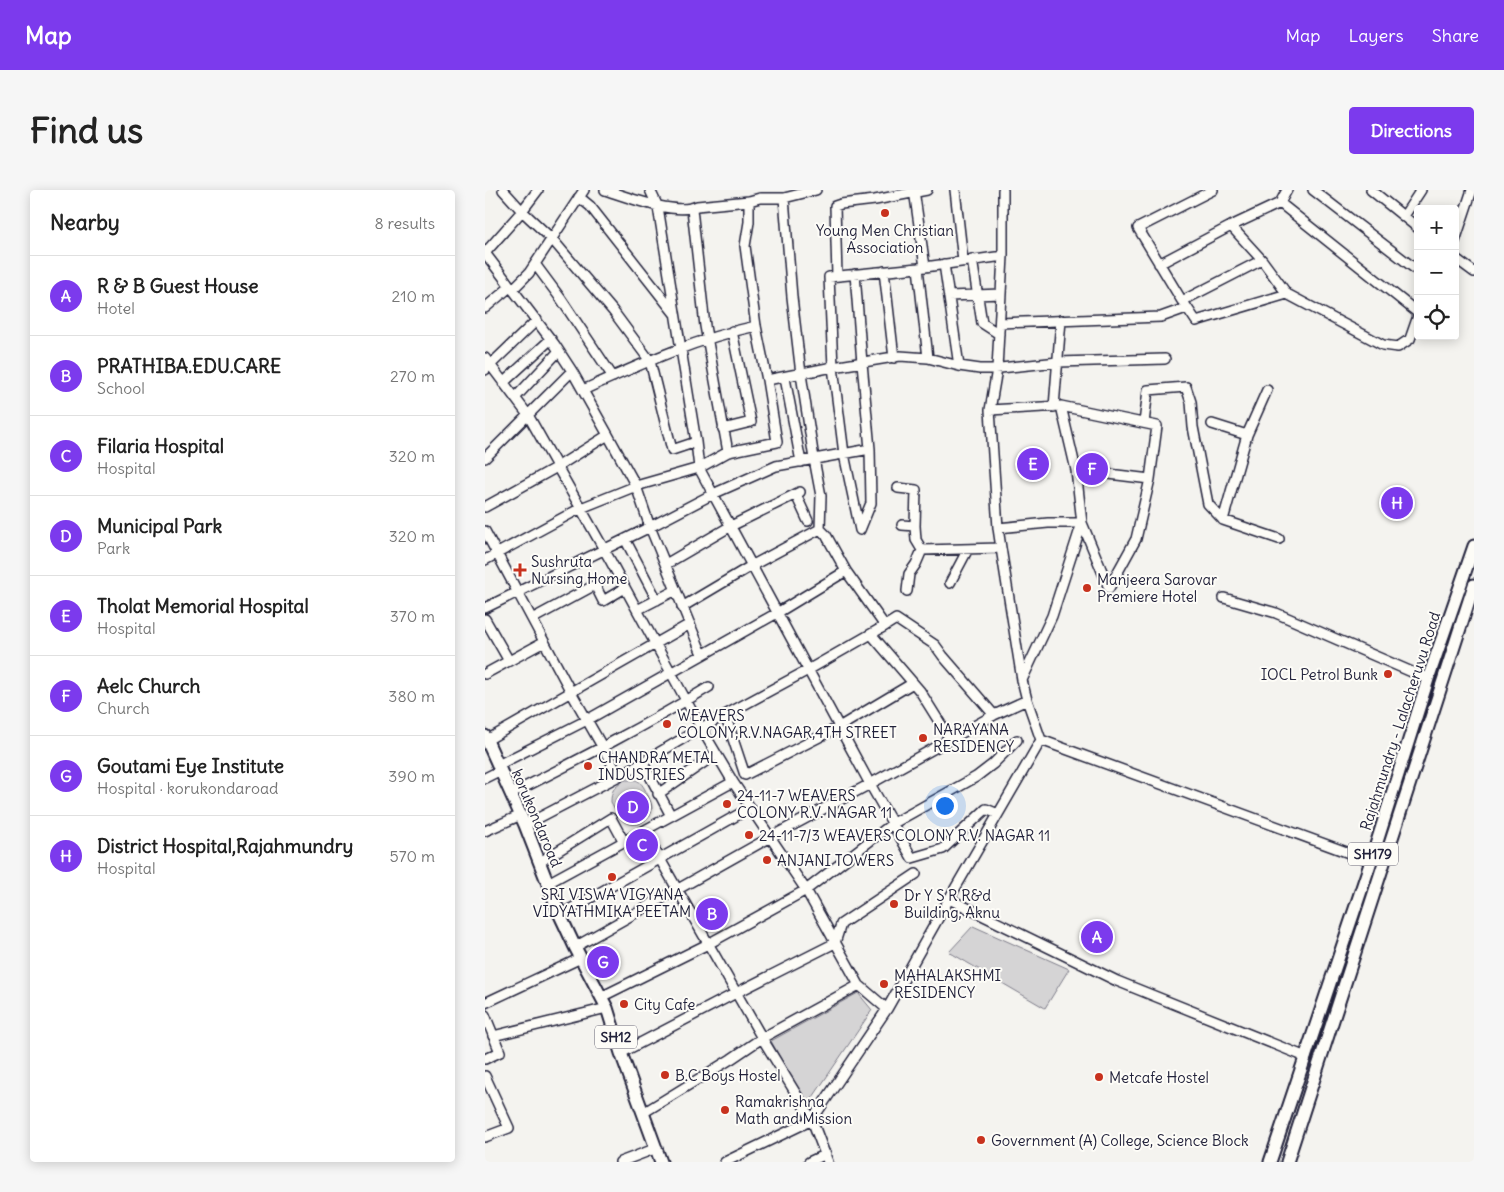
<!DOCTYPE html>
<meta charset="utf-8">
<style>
:root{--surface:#fff;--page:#f6f6f6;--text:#222;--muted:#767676;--line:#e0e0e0;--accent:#7c3aed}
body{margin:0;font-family:Delius,sans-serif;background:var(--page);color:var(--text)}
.controls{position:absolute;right:15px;top:15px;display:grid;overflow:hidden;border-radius:5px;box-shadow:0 2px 12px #0003}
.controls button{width:45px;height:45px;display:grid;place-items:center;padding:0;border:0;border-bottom:1px solid var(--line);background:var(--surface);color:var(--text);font:25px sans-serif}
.you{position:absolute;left:459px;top:615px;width:18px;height:18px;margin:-12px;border:4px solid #fff;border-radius:50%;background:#1a73e8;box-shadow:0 0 0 8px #1a73e833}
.badge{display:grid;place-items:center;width:32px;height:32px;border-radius:50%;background:var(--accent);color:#fff;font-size:16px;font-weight:700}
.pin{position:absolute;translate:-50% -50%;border:2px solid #fff;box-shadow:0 1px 5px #0006}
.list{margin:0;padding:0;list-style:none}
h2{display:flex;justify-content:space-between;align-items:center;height:65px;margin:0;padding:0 20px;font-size:21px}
h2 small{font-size:16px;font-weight:400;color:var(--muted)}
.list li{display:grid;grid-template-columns:32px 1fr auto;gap:15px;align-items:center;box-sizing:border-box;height:80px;padding:0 20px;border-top:1px solid var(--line)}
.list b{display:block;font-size:19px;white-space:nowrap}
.list p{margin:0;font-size:16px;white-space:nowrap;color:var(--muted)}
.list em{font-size:16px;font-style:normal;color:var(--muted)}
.icon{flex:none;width:28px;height:28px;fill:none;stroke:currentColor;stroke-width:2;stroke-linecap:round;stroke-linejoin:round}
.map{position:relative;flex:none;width:989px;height:972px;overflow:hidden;border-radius:5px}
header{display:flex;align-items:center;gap:30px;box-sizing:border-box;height:70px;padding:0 25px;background:var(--accent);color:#fff}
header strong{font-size:24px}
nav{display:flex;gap:28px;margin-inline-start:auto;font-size:18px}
.intro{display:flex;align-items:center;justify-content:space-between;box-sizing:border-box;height:120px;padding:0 30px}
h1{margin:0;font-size:35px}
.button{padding:12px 22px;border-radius:5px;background:var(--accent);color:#fff;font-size:18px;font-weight:700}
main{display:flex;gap:30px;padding:0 30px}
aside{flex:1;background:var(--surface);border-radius:5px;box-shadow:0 2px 12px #0003}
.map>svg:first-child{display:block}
.green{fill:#d5d4d5;stroke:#7c7b88}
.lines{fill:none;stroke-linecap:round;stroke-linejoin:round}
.minor-casing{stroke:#22223b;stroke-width:12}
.major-casing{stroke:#22223b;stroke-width:15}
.minor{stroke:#fdfcf7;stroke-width:9}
.major{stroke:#fdfcf7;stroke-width:11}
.poi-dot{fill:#c8321e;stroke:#fdfcf7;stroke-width:2}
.labels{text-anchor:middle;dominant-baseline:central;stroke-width:4;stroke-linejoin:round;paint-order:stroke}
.shield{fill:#fdfcf7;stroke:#646373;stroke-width:1}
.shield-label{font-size:14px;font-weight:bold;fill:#22223b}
.poi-label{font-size:15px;fill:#22223b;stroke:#fdfcf7;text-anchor:start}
.street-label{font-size:15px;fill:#22223b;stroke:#fdfcf7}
</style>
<header>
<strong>Map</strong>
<nav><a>Map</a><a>Layers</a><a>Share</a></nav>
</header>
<div class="intro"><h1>Find us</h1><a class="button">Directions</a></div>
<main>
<aside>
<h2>Nearby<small>8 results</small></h2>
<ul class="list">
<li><span class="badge">A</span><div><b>R &amp; B Guest House</b><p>Hotel</p></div><em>210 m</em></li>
<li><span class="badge">B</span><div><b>PRATHIBA.EDU.CARE</b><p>School</p></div><em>270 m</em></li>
<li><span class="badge">C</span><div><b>Filaria Hospital</b><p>Hospital</p></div><em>320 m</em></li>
<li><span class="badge">D</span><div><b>Municipal Park</b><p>Park</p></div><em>320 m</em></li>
<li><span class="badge">E</span><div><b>Tholat Memorial Hospital</b><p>Hospital</p></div><em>370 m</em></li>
<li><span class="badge">F</span><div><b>Aelc Church</b><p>Church</p></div><em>380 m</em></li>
<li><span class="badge">G</span><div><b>Goutami Eye Institute</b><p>Hospital · korukondaroad</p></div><em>390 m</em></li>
<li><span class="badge">H</span><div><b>District Hospital,Rajahmundry</b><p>Hospital</p></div><em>570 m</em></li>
</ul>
</aside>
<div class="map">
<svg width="989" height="972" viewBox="0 0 989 972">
<rect width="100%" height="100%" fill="#f4f3ef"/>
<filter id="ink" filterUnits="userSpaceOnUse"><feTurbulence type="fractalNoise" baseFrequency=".02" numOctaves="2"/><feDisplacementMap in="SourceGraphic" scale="10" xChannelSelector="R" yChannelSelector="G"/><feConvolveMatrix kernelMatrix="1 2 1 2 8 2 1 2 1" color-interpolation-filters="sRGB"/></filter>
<g filter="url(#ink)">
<path class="green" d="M139,590C142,590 147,590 151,590C156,592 159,597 161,602C169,616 171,625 154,634C136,636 134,626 126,612C126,601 129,596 139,590Z
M488,736L584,779L560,818L464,762Z
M373,803L387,820L322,916L286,851Z"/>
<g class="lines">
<g class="minor-casing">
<path id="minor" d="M18,0L37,21L67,49L128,121L165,171L187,260L211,252
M120,0C142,7 191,26 212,16L264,11L275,8H299L331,0
M165,0L173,17L211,252L214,278L385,594L427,668L458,659L501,619L513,624
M429,0L440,77
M470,0L478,71
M518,0V66L512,179L505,220L513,338L516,358L537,490L542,510L556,550L886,671
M728,0L653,38L697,111L777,70
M828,0L933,81
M886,0L933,38
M94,7L105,16L190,124
M795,13L933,123
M207,19L220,136L243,262
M919,26L936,0
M746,36L777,70L802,104L898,155L913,157L925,149L933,126
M970,51L987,0
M0,63L70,155L87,181L123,245L151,296L165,337L217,464
M0,63L37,21L53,0
M970,68L989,82
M487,69L497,133L514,144
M50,74L76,109L128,187
M674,74L746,36L795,13L802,0
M433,78L518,66
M399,81L409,168
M370,84L377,173L385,259L386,313L375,340
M352,86L350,16L356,14L390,10L442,0
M28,99L44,83L99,0
M464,106L516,104
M699,113L711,131L802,104
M0,118L26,96
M515,133L676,127L701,118
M0,168L43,225L125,370L216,538L248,592L321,700L374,795L402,819
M443,168L474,176L459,74
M474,176L495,179H506L573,172L680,169
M0,180L52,130
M300,188L316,272
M282,190L348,177L415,166L443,168L433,78L344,87L348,177L359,264L375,340
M18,193L66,149
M98,200C154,175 210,149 271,136
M782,200L762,245L738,330L794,349
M30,208L74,161
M576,216L591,280L597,333L624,398
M569,217L576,130
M505,220L576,216L672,236L665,289L651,349L624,398
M659,233L663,200L701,197L706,212L708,237L723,314L738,330
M727,234L762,245
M238,239L266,232L247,141
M0,268L87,181
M591,280L665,289
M413,298L431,300L430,336
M311,305L323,331
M0,317L72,277L123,245
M417,335L430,336L431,350L437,360L516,358
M513,338L563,333H597L567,426L537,490
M0,341L86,502L134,586
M140,349L172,410
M0,370L96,318L151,296L214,278L243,262L292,252L282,190L271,136L260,56L264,32V11
M181,374L246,336L315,302
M465,393L483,359
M422,401L424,384L431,374L437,360
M739,408L791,423L943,489
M197,417L266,376L335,339
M0,418L165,337L228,304L291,276L385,259
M152,420L191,400
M0,429L24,471
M47,429L110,395L118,411L140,398
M400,436L411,429L450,455L458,466L509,525
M386,444L435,501L465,549
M0,484L59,452
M240,525L260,585L354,537L428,493
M2,550L205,434
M158,573L186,626
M13,575L102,530L292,423L361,381
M0,588L16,580
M26,604C93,570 160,536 224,497
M173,604L231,564
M40,635L134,586L216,538L323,480L400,436L361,381L341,345L335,339L336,306L329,269L316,184L307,107L299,8
M0,641L36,625
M159,641L277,848L327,930L240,972
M55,672L126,628L139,652
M63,693L248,592
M464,709L632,791L821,867
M75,725L265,618
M90,757L284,648L385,594L509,525L542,510
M116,807L223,754L321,700L407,634L491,587L508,574L532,550
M0,813L96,768
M0,825L15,862L0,869
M8,846L122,818
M136,863L251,803L350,753L356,734L431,684
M0,886L24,938L0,947
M158,923L246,869L277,848L374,795
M135,972L172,958
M324,972L341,964
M343,972L327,930L402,819L464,709L556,550"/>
</g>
<g class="major-casing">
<path id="major" d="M0,546L40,635L75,725L90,757L122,818L136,863L176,972
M785,972L886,671L943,489L989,356
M802,972L989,395"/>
</g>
<use href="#minor" class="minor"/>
<use href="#major" class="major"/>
</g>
</g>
<g class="poi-dot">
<circle cx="400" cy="23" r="5"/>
<path d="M32.5 372.5h5v5h5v5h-5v5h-5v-5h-5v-5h5z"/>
<circle cx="602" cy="398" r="5"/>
<circle cx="903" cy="484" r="5"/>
<circle cx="182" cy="534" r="5"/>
<circle cx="438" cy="548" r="5"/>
<circle cx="103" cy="576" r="5"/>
<circle cx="242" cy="614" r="5"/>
<circle cx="264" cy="645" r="5"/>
<circle cx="282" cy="670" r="5"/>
<circle cx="127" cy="687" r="5"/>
<circle cx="409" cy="714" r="5"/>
<circle cx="399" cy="794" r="5"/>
<circle cx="139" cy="814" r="5"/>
<circle cx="180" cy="885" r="5"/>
<circle cx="614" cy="887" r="5"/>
<circle cx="240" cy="920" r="5"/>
<circle cx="496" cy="950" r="5"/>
</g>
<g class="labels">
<g class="shield">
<rect x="863" y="652.5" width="50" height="23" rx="4"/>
<rect x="110" y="835.5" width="42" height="23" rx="4"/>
</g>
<g class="shield-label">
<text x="888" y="664">SH179</text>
<text x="131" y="847">SH12</text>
</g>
<g class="poi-label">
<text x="400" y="40" text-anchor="middle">Young Men Christian<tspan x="400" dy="17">Association</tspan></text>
<text x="46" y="371">Sushruta<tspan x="46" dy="17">Nursing Home</tspan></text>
<text x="612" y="389">Manjeera Sarovar<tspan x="612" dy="17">Premiere Hotel</tspan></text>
<text x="893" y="484" text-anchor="end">IOCL Petrol Bunk</text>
<text x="192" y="525">WEAVERS<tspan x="192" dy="17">COLONY,R.V.NAGAR,4TH STREET</tspan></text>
<text x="448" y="539">NARAYANA<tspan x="448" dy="17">RESIDENCY</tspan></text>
<text x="113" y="567">CHANDRA METAL<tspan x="113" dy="17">INDUSTRIES</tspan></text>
<text x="252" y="605">24-11-7 WEAVERS<tspan x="252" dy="17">COLONY R.V. NAGAR 11</tspan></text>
<text x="274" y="645">24-11-7/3 WEAVERS COLONY R.V. NAGAR 11</text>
<text x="292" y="670">ANJANI TOWERS</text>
<text x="127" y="704" text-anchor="middle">SRI VISWA VIGYANA<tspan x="127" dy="17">VIDYATHMIKA PEETAM</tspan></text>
<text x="419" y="705">Dr Y S R R&amp;d<tspan x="419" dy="17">Building, Aknu</tspan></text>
<text x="409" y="785">MAHALAKSHMI<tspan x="409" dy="17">RESIDENCY</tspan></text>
<text x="149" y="814">City Cafe</text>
<text x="190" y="885">B.C Boys Hostel</text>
<text x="624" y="887">Metcafe Hostel</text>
<text x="250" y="911">Ramakrishna<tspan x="250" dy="17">Math and Mission</tspan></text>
<text x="506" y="950">Government (A) College, Science Block</text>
</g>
<g class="street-label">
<text transform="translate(915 531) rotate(-72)">Rajahmundry - Lalacheruvu Road</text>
<text transform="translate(52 628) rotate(67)">korukondaroad</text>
</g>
</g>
</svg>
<div class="controls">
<button>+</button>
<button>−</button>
<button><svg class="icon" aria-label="locate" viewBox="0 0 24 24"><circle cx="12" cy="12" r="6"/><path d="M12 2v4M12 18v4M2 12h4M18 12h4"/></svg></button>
</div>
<div class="you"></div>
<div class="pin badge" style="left:612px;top:747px">A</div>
<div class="pin badge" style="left:227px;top:724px">B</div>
<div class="pin badge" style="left:157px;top:655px">C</div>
<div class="pin badge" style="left:148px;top:617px">D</div>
<div class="pin badge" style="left:548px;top:274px">E</div>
<div class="pin badge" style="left:607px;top:279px">F</div>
<div class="pin badge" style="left:118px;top:772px">G</div>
<div class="pin badge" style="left:912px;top:313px">H</div>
</div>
</main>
